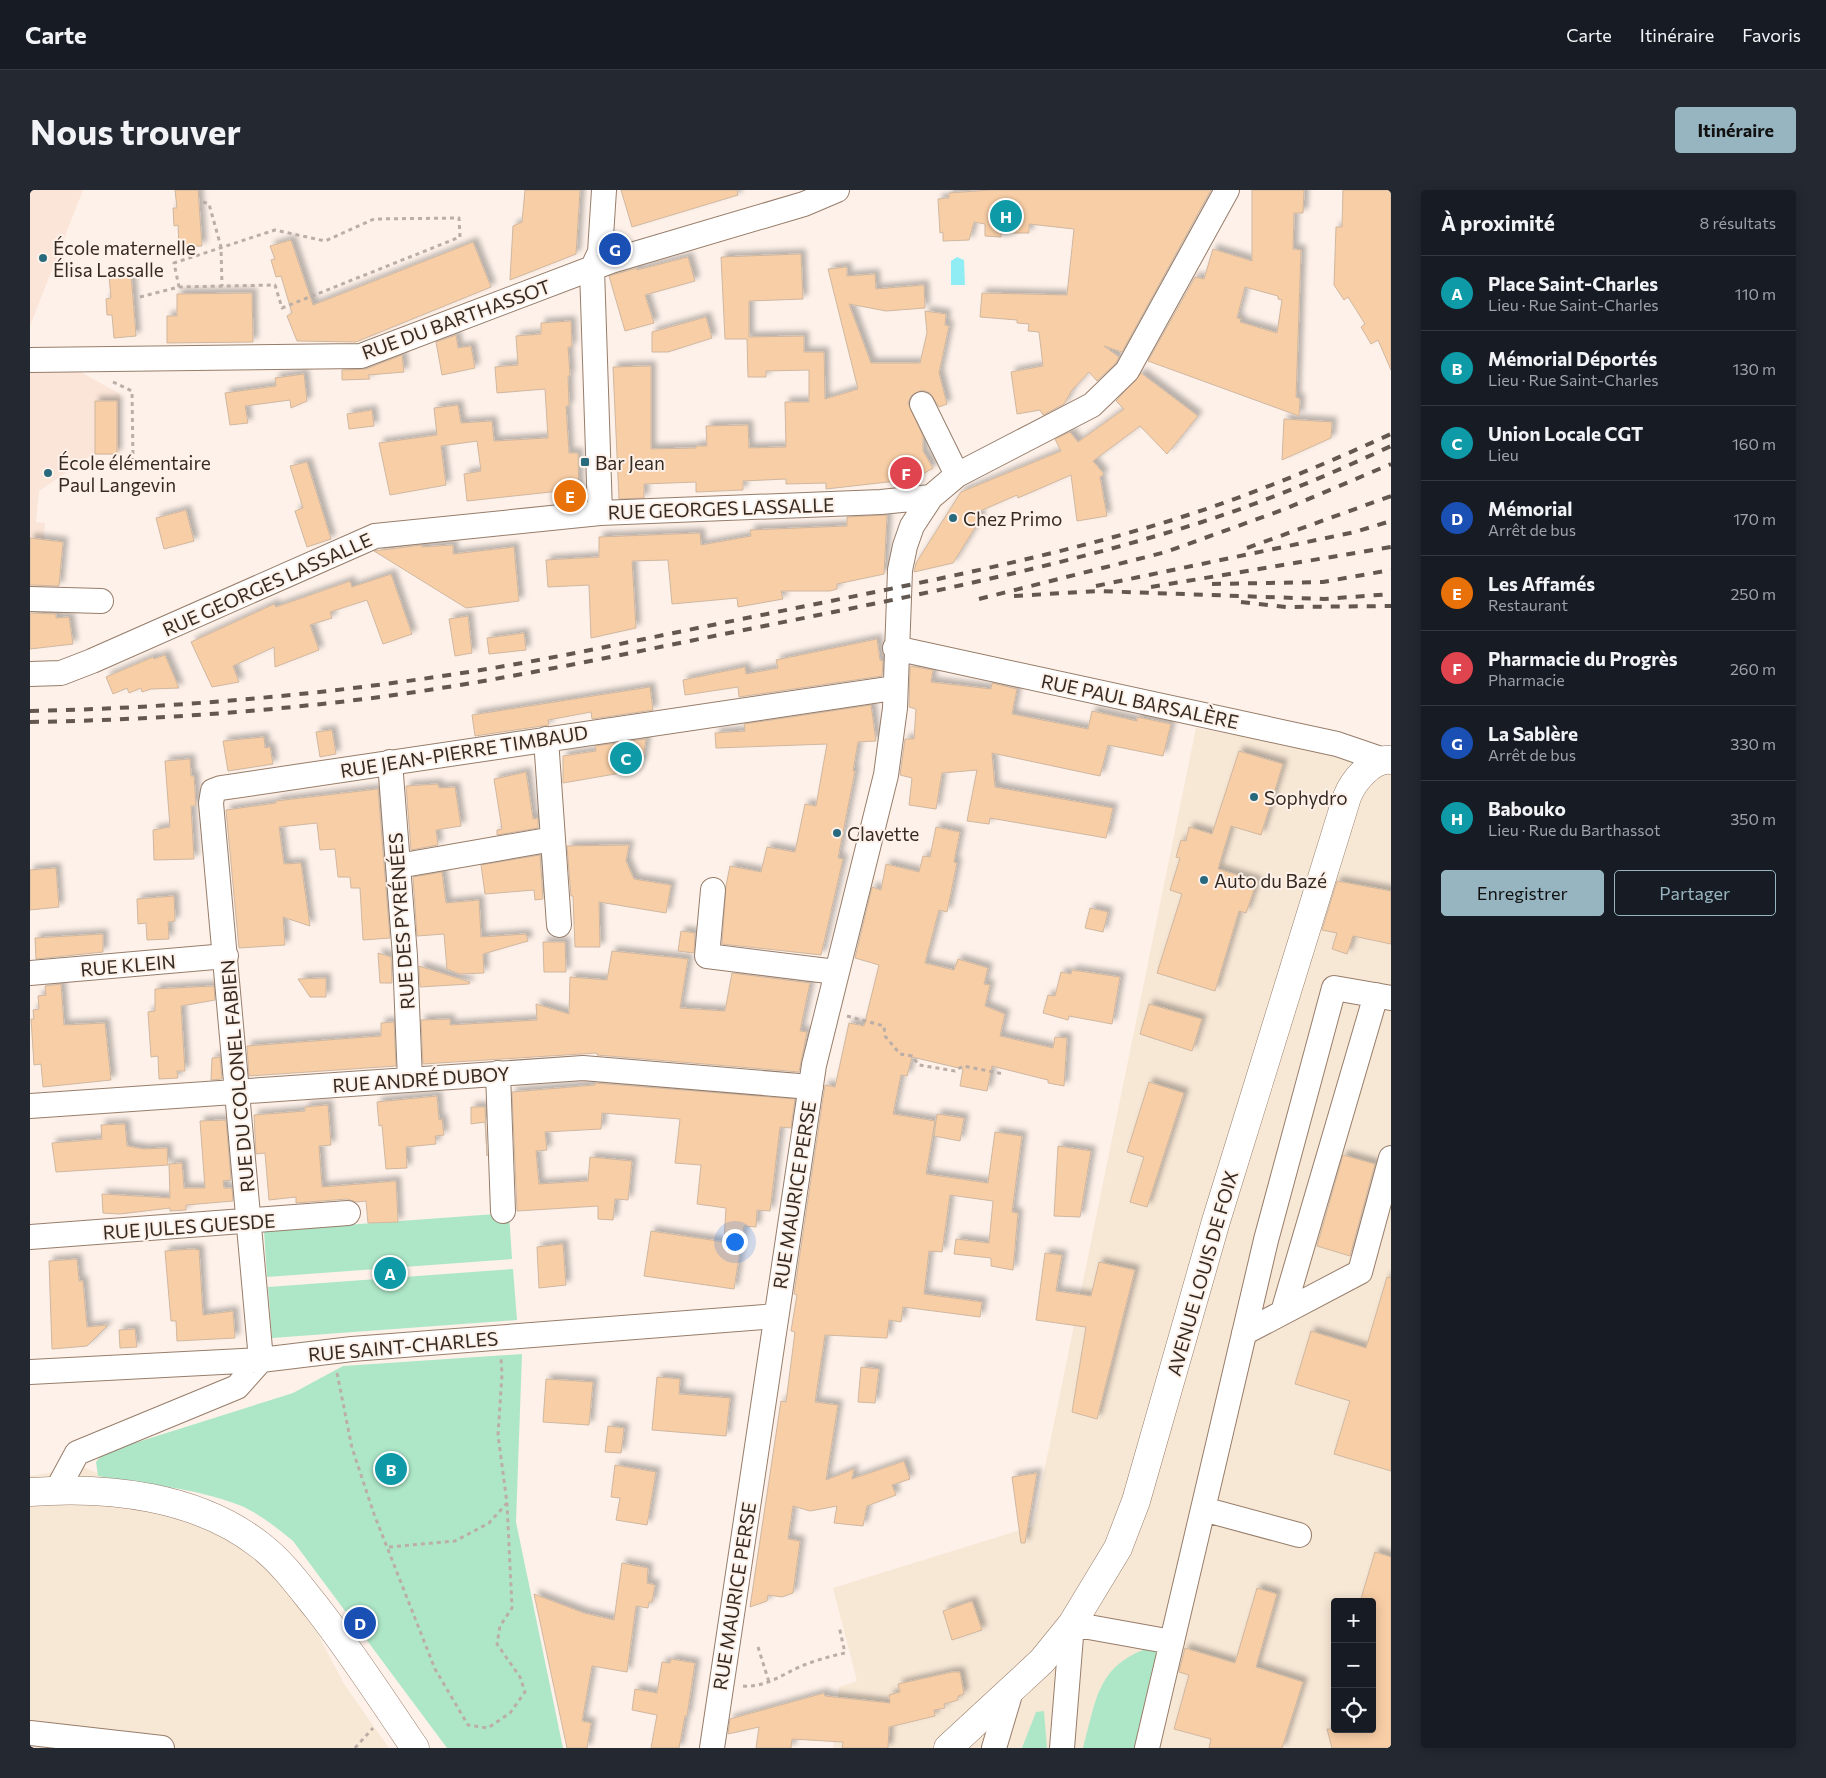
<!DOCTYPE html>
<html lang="fr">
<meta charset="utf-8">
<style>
:root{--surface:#171b24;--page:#242831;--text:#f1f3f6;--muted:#9ea1a6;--line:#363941;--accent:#97b5c0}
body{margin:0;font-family:Commissioner,sans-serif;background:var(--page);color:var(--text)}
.controls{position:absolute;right:15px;bottom:15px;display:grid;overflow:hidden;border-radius:5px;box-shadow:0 2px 12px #0003}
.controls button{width:45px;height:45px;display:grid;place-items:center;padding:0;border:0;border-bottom:1px solid var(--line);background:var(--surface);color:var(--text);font:25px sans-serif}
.you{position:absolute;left:704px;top:1051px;width:18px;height:18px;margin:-12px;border:4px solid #fff;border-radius:50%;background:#1a73e8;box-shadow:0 0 0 8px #1a73e833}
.badge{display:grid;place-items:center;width:32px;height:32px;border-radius:50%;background:var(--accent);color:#fff;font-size:16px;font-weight:700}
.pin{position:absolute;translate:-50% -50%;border:2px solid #fff;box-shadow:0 1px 5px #0006}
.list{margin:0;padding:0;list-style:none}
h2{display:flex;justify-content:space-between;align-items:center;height:65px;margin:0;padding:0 20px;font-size:21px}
h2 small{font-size:16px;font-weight:400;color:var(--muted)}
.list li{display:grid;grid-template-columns:32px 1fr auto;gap:15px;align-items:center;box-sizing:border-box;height:75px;padding:0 20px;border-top:1px solid var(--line)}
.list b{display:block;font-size:19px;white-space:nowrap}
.list p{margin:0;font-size:16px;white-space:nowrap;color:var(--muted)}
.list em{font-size:16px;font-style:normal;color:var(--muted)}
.actions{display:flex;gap:10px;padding:15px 20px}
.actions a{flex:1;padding:11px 0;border:1px solid var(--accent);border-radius:5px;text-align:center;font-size:18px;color:var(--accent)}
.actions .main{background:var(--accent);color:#111}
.icon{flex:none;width:28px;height:28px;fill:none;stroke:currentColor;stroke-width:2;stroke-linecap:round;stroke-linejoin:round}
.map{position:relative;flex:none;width:1361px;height:1558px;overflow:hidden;border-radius:5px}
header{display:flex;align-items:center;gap:30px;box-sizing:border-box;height:70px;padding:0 25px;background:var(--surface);border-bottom:1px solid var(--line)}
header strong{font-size:24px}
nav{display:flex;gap:28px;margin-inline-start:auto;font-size:18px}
.intro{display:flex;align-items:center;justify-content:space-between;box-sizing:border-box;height:120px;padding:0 30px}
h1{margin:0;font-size:35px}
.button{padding:12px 22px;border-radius:5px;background:var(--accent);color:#111;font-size:18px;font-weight:700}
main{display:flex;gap:30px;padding:0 30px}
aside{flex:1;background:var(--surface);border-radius:5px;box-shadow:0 2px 12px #0003}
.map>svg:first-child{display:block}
.industrial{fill:#f7e7d5;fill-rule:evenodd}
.education{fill:#fbe5d8}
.green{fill:#aee7c8}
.water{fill:#91edf4}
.building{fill:#f8cea6;stroke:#d0b7a0;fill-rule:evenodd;filter:url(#shadow)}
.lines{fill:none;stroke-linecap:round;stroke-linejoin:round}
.minor-casing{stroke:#977d6a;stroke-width:26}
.major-casing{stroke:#977d6a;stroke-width:29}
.path{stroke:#baaea6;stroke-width:3;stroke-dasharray:4 4;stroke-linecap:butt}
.minor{stroke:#fff;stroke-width:24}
.major{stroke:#fff;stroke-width:28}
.rail{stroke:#635850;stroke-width:4;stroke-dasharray:9 9;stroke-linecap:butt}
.poi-dot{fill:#286a7d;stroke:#fdf1e9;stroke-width:2}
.labels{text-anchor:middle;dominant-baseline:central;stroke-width:4;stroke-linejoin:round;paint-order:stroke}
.poi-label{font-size:19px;fill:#362b23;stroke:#fdf1e9;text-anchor:start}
.street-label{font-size:19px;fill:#362b23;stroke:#fdf1e9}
</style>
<header>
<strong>Carte</strong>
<nav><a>Carte</a><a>Itinéraire</a><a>Favoris</a></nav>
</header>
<div class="intro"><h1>Nous trouver</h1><a class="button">Itinéraire</a></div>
<main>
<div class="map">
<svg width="1361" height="1558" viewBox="0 0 1361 1558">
<defs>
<filter id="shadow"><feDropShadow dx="4.5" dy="-4.5" stdDeviation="2.5" flood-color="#0004"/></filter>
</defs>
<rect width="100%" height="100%" fill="#fdf1e9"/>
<path class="industrial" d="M1166,538L1361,572V1558H803L809,1497L827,1491L803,1398L1003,1336ZM1305,1412H1342V1539H1305Z
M53,1277L242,1357L314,1494L359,1558H0V1286Z"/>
<path class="education" d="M0,0H53L0,136Z
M40,176L90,204V265H62L9,301L6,332L15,333L14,350L33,352L28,404L0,401V180Z"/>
<path class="green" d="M479,1023L482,1069L237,1087L234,1041Z
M483,1079L487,1130L242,1148L238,1097Z
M492,1164L486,1332L533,1558H417L263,1351C247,1338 229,1323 209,1315C165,1298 115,1294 68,1286L66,1272L73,1263L263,1203L313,1176Z
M1116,1459L1131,1462L1107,1558H1053C1066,1513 1066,1477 1116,1459Z
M1014,1521L1017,1558H992L1006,1522Z"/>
<path class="water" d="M927,67L934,70L935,95H921V71Z"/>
<path class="building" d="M145,0H168L172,56L149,57L148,35L144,36L143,18H147Z
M495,0H550L546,64L480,90L483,36L492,32Z
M591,0H707L708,5L602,37Z
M961,0H1181L1092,162L1074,156L1089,167L1086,173L1067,191L1059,182L1042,200L1034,214L1013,225L1010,220L987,224L981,182L1013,176L1009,142L998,141L999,134L987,133V130L950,127L952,103L1037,105L1044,39L999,34V43H971V47L955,46V34L944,32L939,50L913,51V42L910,43L908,9L919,8V3Z
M1222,0H1274L1273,23H1264L1263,59L1271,60L1266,207L1270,209L1269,226L1118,171L1165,87L1174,89L1183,59L1222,71ZM1215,97L1248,106V109L1252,110L1247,143L1210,132L1211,129L1207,128Z
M1313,0H1361V180L1348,150L1341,154L1331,137L1335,134L1318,107L1314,110L1304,95L1306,37H1312Z
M261,50L283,115L443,52L461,97L326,152L267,151L257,126L262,123L251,86L246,87L241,70L245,69L240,56Z
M771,64L773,109L719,111V147L774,146V162H794L795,209L828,199L798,79L817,77V86L845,84L846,99L894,95L895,118L856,121L819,114L841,173H890L897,143L895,121L916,124L915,135L919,136L909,183L917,214L909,217L900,203L892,200L881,206L878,213L893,246V261L903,278L884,289L796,299V293L756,294V289L713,291V300L666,302V292L614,294V308L589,309L583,177L621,176V259L666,258V256H677L676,236L718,235L719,258L756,257L755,212H779V180L736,181V187H718L717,149H695L691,67Z
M658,67L665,91L615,105L624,133L595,141L579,86L607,78V80Z
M101,84L106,146L84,148L82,125H77L76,109L81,108L79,86Z
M222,103L223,152L137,153V126H147V104Z
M676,127L682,148L638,162H622V142Z
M541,131L542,157H538L540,186H538L539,216H536L539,263H548L549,310L530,312V301L437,311L434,284L451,281L447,251L411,256L416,295L360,305L349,253L407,245L404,218L428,215L431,233L462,231L464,251L518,248L515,199L467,203L465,177L488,175L486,146L511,144V133Z
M426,145L428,158L441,156L445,178L412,185L406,152Z
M372,165L374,182L338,185L340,189L312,190V180L336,179Z
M1111,183L1168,226L1137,264L1110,236L1063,271L1074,284L1070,287L1077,326L1047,331L1041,285L988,308L987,305L948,322L951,328L923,373L884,382L886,373L931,302L1031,261L1025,249L1040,242L1048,252L1094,219L1086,211Z
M274,184L277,211L261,218L260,210L215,216L218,233L200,235L195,203L246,196L245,188Z
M65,211H87V264H65Z
M342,220L344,236L319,239L317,224Z
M1254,229L1302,232L1301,248L1252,270Z
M277,272L301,349L277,357L265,321L273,318L260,276Z
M156,320L164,351L134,359L126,328Z
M857,325L854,384L807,394V399L800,401H751L753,409L708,417L707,408L642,414L638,370L602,371L606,438L561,448L559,395L518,397L516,370L569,367V347L670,343L671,355L721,346L720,340L817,336V327Z
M0,348L33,352L29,396L0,395Z
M392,355V357L423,355V364L484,357L489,411L436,418L344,361Z
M361,384L382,444L353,454L337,410L300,422L302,428L280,435L289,460L245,477L244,457L203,476L209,492L182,497L161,452L244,414L246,417L320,391L322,397Z
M0,423L26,424V428L39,427L43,454L0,459Z
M438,426L442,463L425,466L419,429Z
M494,443L496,460L459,464L457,448Z
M847,449L850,470L853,471L852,486L709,507L708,497L655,505L653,490L715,477L716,484L748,478L746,470Z
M135,465L149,498L121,499L112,502L111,498L99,503L97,498L83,504L76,487L123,467L124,469Z
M880,476L903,480L901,492L961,499L962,493L987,499L982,524L1058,539L1062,521L1107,531V527L1141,534L1133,566L1078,555L1070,586L962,563L965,597L1083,618L1076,648L960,628L959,634L937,631L947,580L912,583L906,619L879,615L882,588L870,585L875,549H884L886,519L879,517Z
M620,497L623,520L562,529L561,522L518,530L519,535L445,546L442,525Z
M841,515L846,551L828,552L823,581H825L808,668L813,669L791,765L692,754L696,696L700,676L731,682L737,657L765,662L775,614L786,616L797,554L686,558L685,543L715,541L714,534Z
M302,540L306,564L290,567L286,542Z
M234,547L235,558L240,557L243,574L198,581L193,551Z
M616,549L612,574H607L608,580L533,593V566L566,561L565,556Z
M1209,561L1253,574L1231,645L1201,636L1188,679L1227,691L1216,723L1209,721L1185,801L1127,783L1152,704L1140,700L1150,668L1146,667L1151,650L1156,651L1159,637L1182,644Z
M160,569L161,586H164L166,616H161L164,669L124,670L123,640L140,637L135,571Z
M496,582L503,629L508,628V638L467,645V640L472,639L464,589Z
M408,594L409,598L425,597L431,636L406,640L408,655L381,660L376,596Z
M348,599L360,748L333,750L330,698H321L320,687H308L305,659L290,660L287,633L249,637L254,674L271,673L280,736L253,727L255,755L209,758L196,620L246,613V611Z
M906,637L930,642L924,672L927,673L917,722L909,720L895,773L924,780L928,769L958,778L954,794L960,795L955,816L975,824L970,846L1023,858L1025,847L1037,848L1034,896L1018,893V890L962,876L957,901L930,896L933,879L882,867L877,886L871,885L863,924L905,931L896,984L958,993L965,942L992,946L982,1022L988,1023L983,1080L961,1076V1068L924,1064L926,1049L959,1053L963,1011L920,1005L912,1062L899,1061L894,1104L952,1112L950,1127L873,1117L871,1132L859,1130L857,1148L795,1145L785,1212L808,1215L796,1290L824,1279L822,1289L874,1271L880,1289L862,1295L866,1305L837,1316L833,1336L804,1333L807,1316L780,1321L763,1316L758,1349L770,1351L763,1403L752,1407L738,1405L737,1411L720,1417L751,1211L756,1212L765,1142L761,1141L767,1105L764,1104L795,895L805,897L819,833L834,836L849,775L825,768L842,697L851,700L856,674L889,682L893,666L900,667Z
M599,655L596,671L604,689L641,695L636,723L569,712L570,757H545L543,706H541L537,656Z
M510,665L513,709L505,710L504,700L455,704L451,675Z
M26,678L29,717L0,720V680Z
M412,682L416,713L449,710L451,747L496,744L498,751L453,764L454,783L430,784L417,779L414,744L387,746L383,687Z
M1307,691L1361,701V754L1323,746L1317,764L1302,759L1307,743L1292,740Z
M144,706L145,731L138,732L139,749L117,750L116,733L108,734L107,709Z
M1060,718L1078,722L1073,742L1055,738Z
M651,741L665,743L664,763L648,761Z
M73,744V762L6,769L5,748Z
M513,752H535L536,782H514Z
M582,761L658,769L650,818L695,821L702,783L780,793L770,841L777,842L769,882L567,865V863L393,874L391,830L420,829V835L507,830L506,814L539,824L540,787L577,790Z
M348,763L361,767L362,793H350Z
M389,776L440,792L439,794L390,797Z
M1042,780L1090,787L1082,834L1039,826L1038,830L1013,823L1018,805L1025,806L1031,782L1041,784Z
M296,788V807H280L268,789Z
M31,794L34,835L75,833L81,890L13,897L11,874L4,875L1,829H4L3,820L9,819L8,806L16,805L15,796Z
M184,796L185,810L151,816L155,881H147L148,888L129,889L128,866L121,867L118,822L125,821V799Z
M1119,814L1172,829L1162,861L1110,844Z
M364,832L366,876L219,886L217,856L351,846V833Z
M190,867L192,889L181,890L182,868Z
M1119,892L1154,903L1117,1017L1100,1012L1114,967L1097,962Z
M565,893L765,909L761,938L750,937L740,1021L727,1020L726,1037L714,1036L704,1099L614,1086L621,1041L694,1052L696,1018L667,1014L671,975L645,973L650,929L572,923L571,939L515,942L517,960L506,961L509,994L558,991L560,967L602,971L598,1010L585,1009L583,1030L568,1029V1016L487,1021L482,902L565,895Z
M407,906L409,930L412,929L414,945L405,946L406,954L376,957L377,978L356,979L352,935L349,936L347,912Z
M298,915L301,955L289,956L292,997L366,991L368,1032L338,1033L336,1011L326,1012L317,1009L266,1013V1007L239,1010L235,963L226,964L224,925L275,921V917Z
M441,917H455L457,966L455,932L441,934Z
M907,924L934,928L930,951L904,946Z
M196,930L201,990L193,991L194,998H202L203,1011L156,1015V1020L140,1021V1018L90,1024L73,1023L72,1004L140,1008L139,974L152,973L154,998H175L170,931Z
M95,934L97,956L114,959L137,958L138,975L26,982L22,953L72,949L71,935Z
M1028,956L1061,961L1050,1027L1024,1026Z
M1313,965L1345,974L1320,1066L1287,1056Z
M533,1054L536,1095L509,1098L507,1057Z
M163,1059L169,1060L173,1125L203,1121L205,1148L147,1151L146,1131H141L135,1061Z
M1015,1063L1032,1065L1026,1101L1061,1106L1069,1072L1105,1080L1067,1229L1042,1222L1056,1137L1006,1130Z
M47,1069L49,1091H53L57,1137L78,1135L57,1156L22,1159L19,1071Z
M1357,1087L1361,1088V1281L1304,1264L1320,1211L1265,1194L1281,1141L1336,1158Z
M105,1139L107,1157L90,1158L89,1140Z
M831,1177L849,1179L845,1213L828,1212Z
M627,1187L650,1189L649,1204L700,1208L696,1246L622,1240Z
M516,1189L563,1192L559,1235L513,1232Z
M578,1236L594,1238L591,1263L575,1262Z
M585,1275L626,1282L617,1335L586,1330L590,1308L581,1307Z
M1007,1283L995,1353H991L982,1287Z
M1345,1362L1361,1367V1558H1302L1297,1539H1342V1412H1330Z
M592,1373L618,1378L617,1393L625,1395L622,1412H619L618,1418L606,1416L597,1482L562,1476L552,1531L561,1533L557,1558H537L504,1404L554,1423L584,1430Z
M1227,1398L1247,1404L1226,1477L1273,1492L1252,1558H1179L1181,1549L1144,1539L1159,1485L1149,1482L1155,1458L1205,1473Z
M942,1411L952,1440L922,1450L913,1421Z
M641,1469L665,1473L657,1526H655L649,1558H621L627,1525L602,1520L605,1499L627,1503L632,1472L640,1473Z
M922,1482H930L934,1504L928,1506V1510L914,1514L915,1518L904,1520L905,1526L859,1537L858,1558H812L813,1552L762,1549L761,1558H726L729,1537L698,1544L700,1529L765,1511L794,1503L795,1506L860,1513L859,1505L870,1502L868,1494Z"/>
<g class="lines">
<g class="minor-casing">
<path id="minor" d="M0,170L331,166L581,71L774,14L807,0
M892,214L927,285
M570,323L562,79L570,62L574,0
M0,409L71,411
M865,458L1307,554L1354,570
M0,484L31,483L62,471L345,346L570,323L851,312L901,307
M516,549L529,735
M360,572L375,766L380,890
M368,676L523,649
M683,700L677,766L806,782
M0,783L196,766
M468,883L473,1021
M0,916L553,878L781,897
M0,1047L318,1023
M1253,1122L1346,805
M1214,1143L1330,1082L1361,968
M0,1182L231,1170L322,1159L746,1126
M27,1300L47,1263L207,1197L231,1170L181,613L183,601L191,598L864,498
M1173,1319L1269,1345
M0,1543L132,1558
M682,1558L784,875L856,585L865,518L870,380L875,356L882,336L901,307L927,285L1062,215L1097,181L1197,0
M964,1558L981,1501
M1032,1558L1042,1434L1142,1452
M1117,1558L1236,1050L1304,798L1361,808"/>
</g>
<g class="major-casing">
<path id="major" d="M0,1302C78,1296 168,1306 231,1356C253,1373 270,1397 287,1418C322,1463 353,1511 385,1558
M918,1558L1012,1471L1042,1434L1088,1358L1106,1311L1186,1031L1317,607C1323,591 1342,568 1361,570"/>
</g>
<path class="path" d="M173,12L179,14L191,57L192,96
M110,107L149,97L245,95L252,118L430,47L429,28L344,29L295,51L245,40L144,73L149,97
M83,192L102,201L103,269
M817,826L854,836L855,846L870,864L882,866L889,875L925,881L933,876L974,884
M307,1183L322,1258L344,1324L405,1479L438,1535L458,1538L480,1523L495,1502L490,1487L467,1454L470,1436L482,1418L477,1313
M359,1357L425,1351L459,1333L477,1313L468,1245L472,1184L471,1169
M728,1457L739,1492
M713,1496C736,1498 754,1483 774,1475C787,1470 801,1466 815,1463L809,1436
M325,1558L343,1538"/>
<use href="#minor" class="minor"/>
<use href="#major" class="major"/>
<path class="rail" d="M1217,358L1361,306
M1182,394L1293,392L1361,380
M1066,396L1325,342L1361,331
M1121,397L1361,357
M984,406L1067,401L1294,409L1361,404
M949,409L1136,362L1255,319L1361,274
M1211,412L1256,417L1361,416
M0,521C140,518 280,506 419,485C521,470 621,447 722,427C853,400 984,376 1112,339C1197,315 1280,281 1361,244
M0,532C117,530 234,522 350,507C477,490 603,462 729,437C878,407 1027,378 1172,332C1237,311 1299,285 1361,256"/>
</g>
<g class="poi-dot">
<circle cx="13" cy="68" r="5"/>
<rect x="550" y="267" width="10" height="10" rx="2.5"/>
<circle cx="18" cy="283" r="5"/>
<circle cx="923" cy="328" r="5"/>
<circle cx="1224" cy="607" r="5"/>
<circle cx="807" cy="643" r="5"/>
<circle cx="1174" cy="690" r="5"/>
</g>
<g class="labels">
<g class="poi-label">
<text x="23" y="57">École maternelle<tspan x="23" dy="22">Élisa Lassalle</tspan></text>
<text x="28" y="272">École élémentaire<tspan x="28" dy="22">Paul Langevin</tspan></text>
<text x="565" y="272">Bar Jean</text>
<text x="933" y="328">Chez Primo</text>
<text x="1234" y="607">Sophydro</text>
<text x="817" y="643">Clavette</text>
<text x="1184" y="690">Auto du Bazé</text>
</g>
<g class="street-label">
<text transform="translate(426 129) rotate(-20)">RUE DU BARTHASSOT</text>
<text transform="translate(691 318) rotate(-2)">RUE GEORGES LASSALLE</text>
<text transform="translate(237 394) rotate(-24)">RUE GEORGES LASSALLE</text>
<text transform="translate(1110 511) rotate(12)">RUE PAUL BARSALÈRE</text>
<text transform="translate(434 561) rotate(-9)">RUE JEAN-PIERRE TIMBAUD</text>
<text transform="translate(371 731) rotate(-94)">RUE DES PYRÉNÉES</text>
<text transform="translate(98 775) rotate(-5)">RUE KLEIN</text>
<text transform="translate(207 886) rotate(-95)">RUE DU COLONEL FABIEN</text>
<text transform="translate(391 889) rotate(-4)">RUE ANDRÉ DUBOY</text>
<text transform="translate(764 1005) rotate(-81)">RUE MAURICE PERSE</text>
<text transform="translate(159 1036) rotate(-4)">RUE JULES GUESDE</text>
<text transform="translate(1172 1083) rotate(-74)">AVENUE LOUIS DE FOIX</text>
<text transform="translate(373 1156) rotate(-5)">RUE SAINT-CHARLES</text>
<text transform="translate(704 1406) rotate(-81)">RUE MAURICE PERSE</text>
</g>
</g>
</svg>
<div class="controls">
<button>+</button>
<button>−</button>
<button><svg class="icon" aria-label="locate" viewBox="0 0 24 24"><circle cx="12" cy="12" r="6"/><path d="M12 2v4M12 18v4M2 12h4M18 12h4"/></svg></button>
</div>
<div class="you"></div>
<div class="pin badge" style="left:360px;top:1083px;background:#0f9aa8">A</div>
<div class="pin badge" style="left:361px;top:1279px;background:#0f9aa8">B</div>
<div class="pin badge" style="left:596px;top:568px;background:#0f9aa8">C</div>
<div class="pin badge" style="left:330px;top:1433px;background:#1a4fb4">D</div>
<div class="pin badge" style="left:540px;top:306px;background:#e8710a">E</div>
<div class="pin badge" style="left:876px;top:283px;background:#e0444e">F</div>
<div class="pin badge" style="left:585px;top:59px;background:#1a4fb4">G</div>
<div class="pin badge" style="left:976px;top:26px;background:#0f9aa8">H</div>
</div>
<aside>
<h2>À proximité<small>8 résultats</small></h2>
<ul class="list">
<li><span class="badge" style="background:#0f9aa8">A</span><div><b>Place Saint-Charles</b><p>Lieu · Rue Saint-Charles</p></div><em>110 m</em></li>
<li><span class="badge" style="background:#0f9aa8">B</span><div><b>Mémorial Déportés</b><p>Lieu · Rue Saint-Charles</p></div><em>130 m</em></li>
<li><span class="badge" style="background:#0f9aa8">C</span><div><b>Union Locale CGT</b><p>Lieu</p></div><em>160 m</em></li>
<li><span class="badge" style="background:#1a4fb4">D</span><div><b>Mémorial</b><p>Arrêt de bus</p></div><em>170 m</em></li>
<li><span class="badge" style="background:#e8710a">E</span><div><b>Les Affamés</b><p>Restaurant</p></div><em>250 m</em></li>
<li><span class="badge" style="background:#e0444e">F</span><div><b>Pharmacie du Progrès</b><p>Pharmacie</p></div><em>260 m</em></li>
<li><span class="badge" style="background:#1a4fb4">G</span><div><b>La Sablère</b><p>Arrêt de bus</p></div><em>330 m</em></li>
<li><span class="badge" style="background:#0f9aa8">H</span><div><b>Babouko</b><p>Lieu · Rue du Barthassot</p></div><em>350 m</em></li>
</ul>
<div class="actions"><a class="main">Enregistrer</a><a>Partager</a></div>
</aside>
</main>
